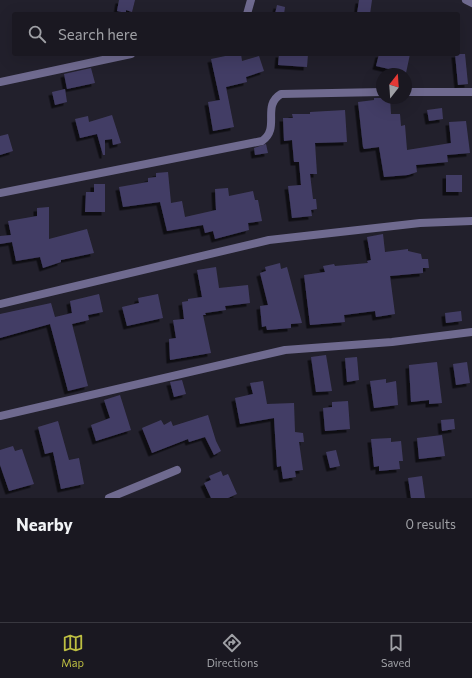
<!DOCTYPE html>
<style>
:root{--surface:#1a1821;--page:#27252e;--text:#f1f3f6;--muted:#9fa0a5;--line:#38373f;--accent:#bebf42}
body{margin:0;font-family:Commissioner,sans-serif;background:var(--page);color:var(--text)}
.compass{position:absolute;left:376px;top:68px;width:36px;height:36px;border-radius:50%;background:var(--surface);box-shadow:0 4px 16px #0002;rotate:17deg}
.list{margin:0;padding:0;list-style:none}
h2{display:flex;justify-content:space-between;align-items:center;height:52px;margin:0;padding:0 16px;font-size:17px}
h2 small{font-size:13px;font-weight:400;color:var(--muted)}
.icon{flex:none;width:22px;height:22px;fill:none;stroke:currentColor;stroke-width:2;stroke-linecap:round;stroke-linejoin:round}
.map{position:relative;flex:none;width:472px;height:498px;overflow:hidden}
.search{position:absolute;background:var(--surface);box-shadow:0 4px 16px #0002;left:12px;right:12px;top:12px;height:44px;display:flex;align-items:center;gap:10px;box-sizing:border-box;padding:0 14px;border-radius:4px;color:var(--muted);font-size:15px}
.sheet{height:124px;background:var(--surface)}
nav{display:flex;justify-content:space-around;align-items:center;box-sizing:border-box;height:56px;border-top:1px solid var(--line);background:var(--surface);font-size:11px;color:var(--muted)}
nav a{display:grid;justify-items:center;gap:2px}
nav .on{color:var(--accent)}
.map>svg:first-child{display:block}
.building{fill:#433e65;filter:url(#shadow)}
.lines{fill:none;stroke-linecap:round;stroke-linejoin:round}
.minor{stroke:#6f6a8f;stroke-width:8}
</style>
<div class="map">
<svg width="472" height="498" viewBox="0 0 472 498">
<defs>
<filter id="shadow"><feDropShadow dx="-3.5" dy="3.5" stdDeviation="0" flood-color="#0009"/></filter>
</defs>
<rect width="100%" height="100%" fill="#22202c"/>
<path class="building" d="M119,0H135L132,12L126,10V13L117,11Z
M359,0H372L370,14H357Z
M277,5L285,7L284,14H275Z
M235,54H241L242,61L259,56L264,71L246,77L247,82L226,87L234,127L213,131L208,102L220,100L211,59Z
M279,54H308L307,67L278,65Z
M379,54H410L406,73L376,66Z
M455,54H465L468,84L458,85Z
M91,68L95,83L67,89L64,74Z
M65,89L67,102L55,105L52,92Z
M374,98H390L391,114H400L401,126L405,125L407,150L451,143L449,122L466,121L470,153L447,155L448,162L416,165L417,172L408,175L384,177L379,147L364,149L363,147L358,102L374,100Z
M442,108L443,119L429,121L427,110Z
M345,110L347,142L315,143L317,174H310L313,199H316L317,209L311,210L312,216L292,218L288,186L301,185L299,162H294L292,140L284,141L283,118H293L292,114H310V112Z
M112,115L121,143L113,145L112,139L105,140V155H103L97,134L80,138L75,119L88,116L89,122Z
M8,134L13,151L0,155V136Z
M266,144L268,153L255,155L254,148Z
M168,172L171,203L182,201L185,217L216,210L215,189L228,188L229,196L253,191L255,200H258L262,221L248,223L249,230L215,239L213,231L205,233L203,225L167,231L160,202L123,207L119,187L148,182V178L156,177V173Z
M446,175H462V192H446Z
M94,184H105V212H85L86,192H94Z
M49,207V239L87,229L94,253L61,260V262L43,268L40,257L16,261L12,242L0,244V236L11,235L8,221L37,216V208Z
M383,234L385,252L408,249V251L421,254L422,259H428L429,268H423V273L390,276L395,314L376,317L375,311L344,315L345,322L310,325L304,275L325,272L323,266L334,264L335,266L368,263L367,261L371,260L367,237Z
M280,263L281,269L287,267L302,323L291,324V328L267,330L266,326L262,327L260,306L268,305L260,273L266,271L265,267Z
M216,267L219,288L248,285L250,303L225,306L226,310L205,313L206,315H203L211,353L170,360L169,339L176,338L173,320L184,319L182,302L188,301V299L202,297L197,270Z
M99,294L103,312L88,315L89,320L72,324L88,386L68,391L50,324L0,338V314L51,303L55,317L72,313L70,301Z
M158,294L163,318L127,326L122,307L139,303L138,298Z
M461,311L462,321L446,323L445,313Z
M326,355L332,391L316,392L311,357Z
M357,357L359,380L347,382L345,358Z
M437,362L442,403L429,404V400L411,402L409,365Z
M467,362L470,383L456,385L453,364Z
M386,379V383L396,381L398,405L374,408L370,381Z
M182,380L186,394L174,397L170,382Z
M263,381L267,404L294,403L295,432L303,433L304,442H299L303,470L295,471L296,477L283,479L281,466L277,467L274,418L240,424L235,398L253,394L250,383Z
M120,395L131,430L96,441L91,425L110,418L104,400Z
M348,401L350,429L325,431L323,408L332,407V402Z
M208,415L216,441L221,451L214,455L205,437L189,442L188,439L152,453L142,428L161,420L164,425L171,421L173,426Z
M454,419L455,429L442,431L441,420Z
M58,421L69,460L79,458L84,484L61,489L53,452L45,454L38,427Z
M442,435L445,456L419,459L417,438Z
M391,438V442L401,441L403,461H399L400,469L379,471V466L374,467L371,439Z
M13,446L15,451L22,449L34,484L9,491L0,465V450Z
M336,450L340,466L330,468L326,452Z
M221,471L223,476L228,474L237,494L228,498H211L204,483L211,480L209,476Z
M422,476L425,498H411L408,478Z"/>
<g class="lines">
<path class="minor" d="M466,0L472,3
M247,14L251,0
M0,82L131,54
M406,92H472
M0,193L262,141C281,128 261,106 281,94L382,92
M0,304L269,240L420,223L472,221
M0,416L285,350L392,342L472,332
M109,498L177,470"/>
</g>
</svg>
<svg class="compass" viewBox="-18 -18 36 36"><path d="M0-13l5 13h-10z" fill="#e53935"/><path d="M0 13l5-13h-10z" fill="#9fa0a5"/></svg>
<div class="search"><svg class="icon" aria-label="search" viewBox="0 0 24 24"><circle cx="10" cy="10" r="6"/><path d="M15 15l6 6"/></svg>Search here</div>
</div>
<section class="sheet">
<h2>Nearby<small>0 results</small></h2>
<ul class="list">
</ul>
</section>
<nav>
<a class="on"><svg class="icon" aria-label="map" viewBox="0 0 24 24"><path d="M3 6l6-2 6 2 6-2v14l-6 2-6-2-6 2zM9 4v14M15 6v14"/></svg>Map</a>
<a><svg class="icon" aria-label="directions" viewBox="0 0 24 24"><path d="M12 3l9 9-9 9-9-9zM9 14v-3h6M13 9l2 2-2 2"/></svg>Directions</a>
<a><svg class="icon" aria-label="saved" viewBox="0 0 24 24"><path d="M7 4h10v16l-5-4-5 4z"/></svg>Saved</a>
</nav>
